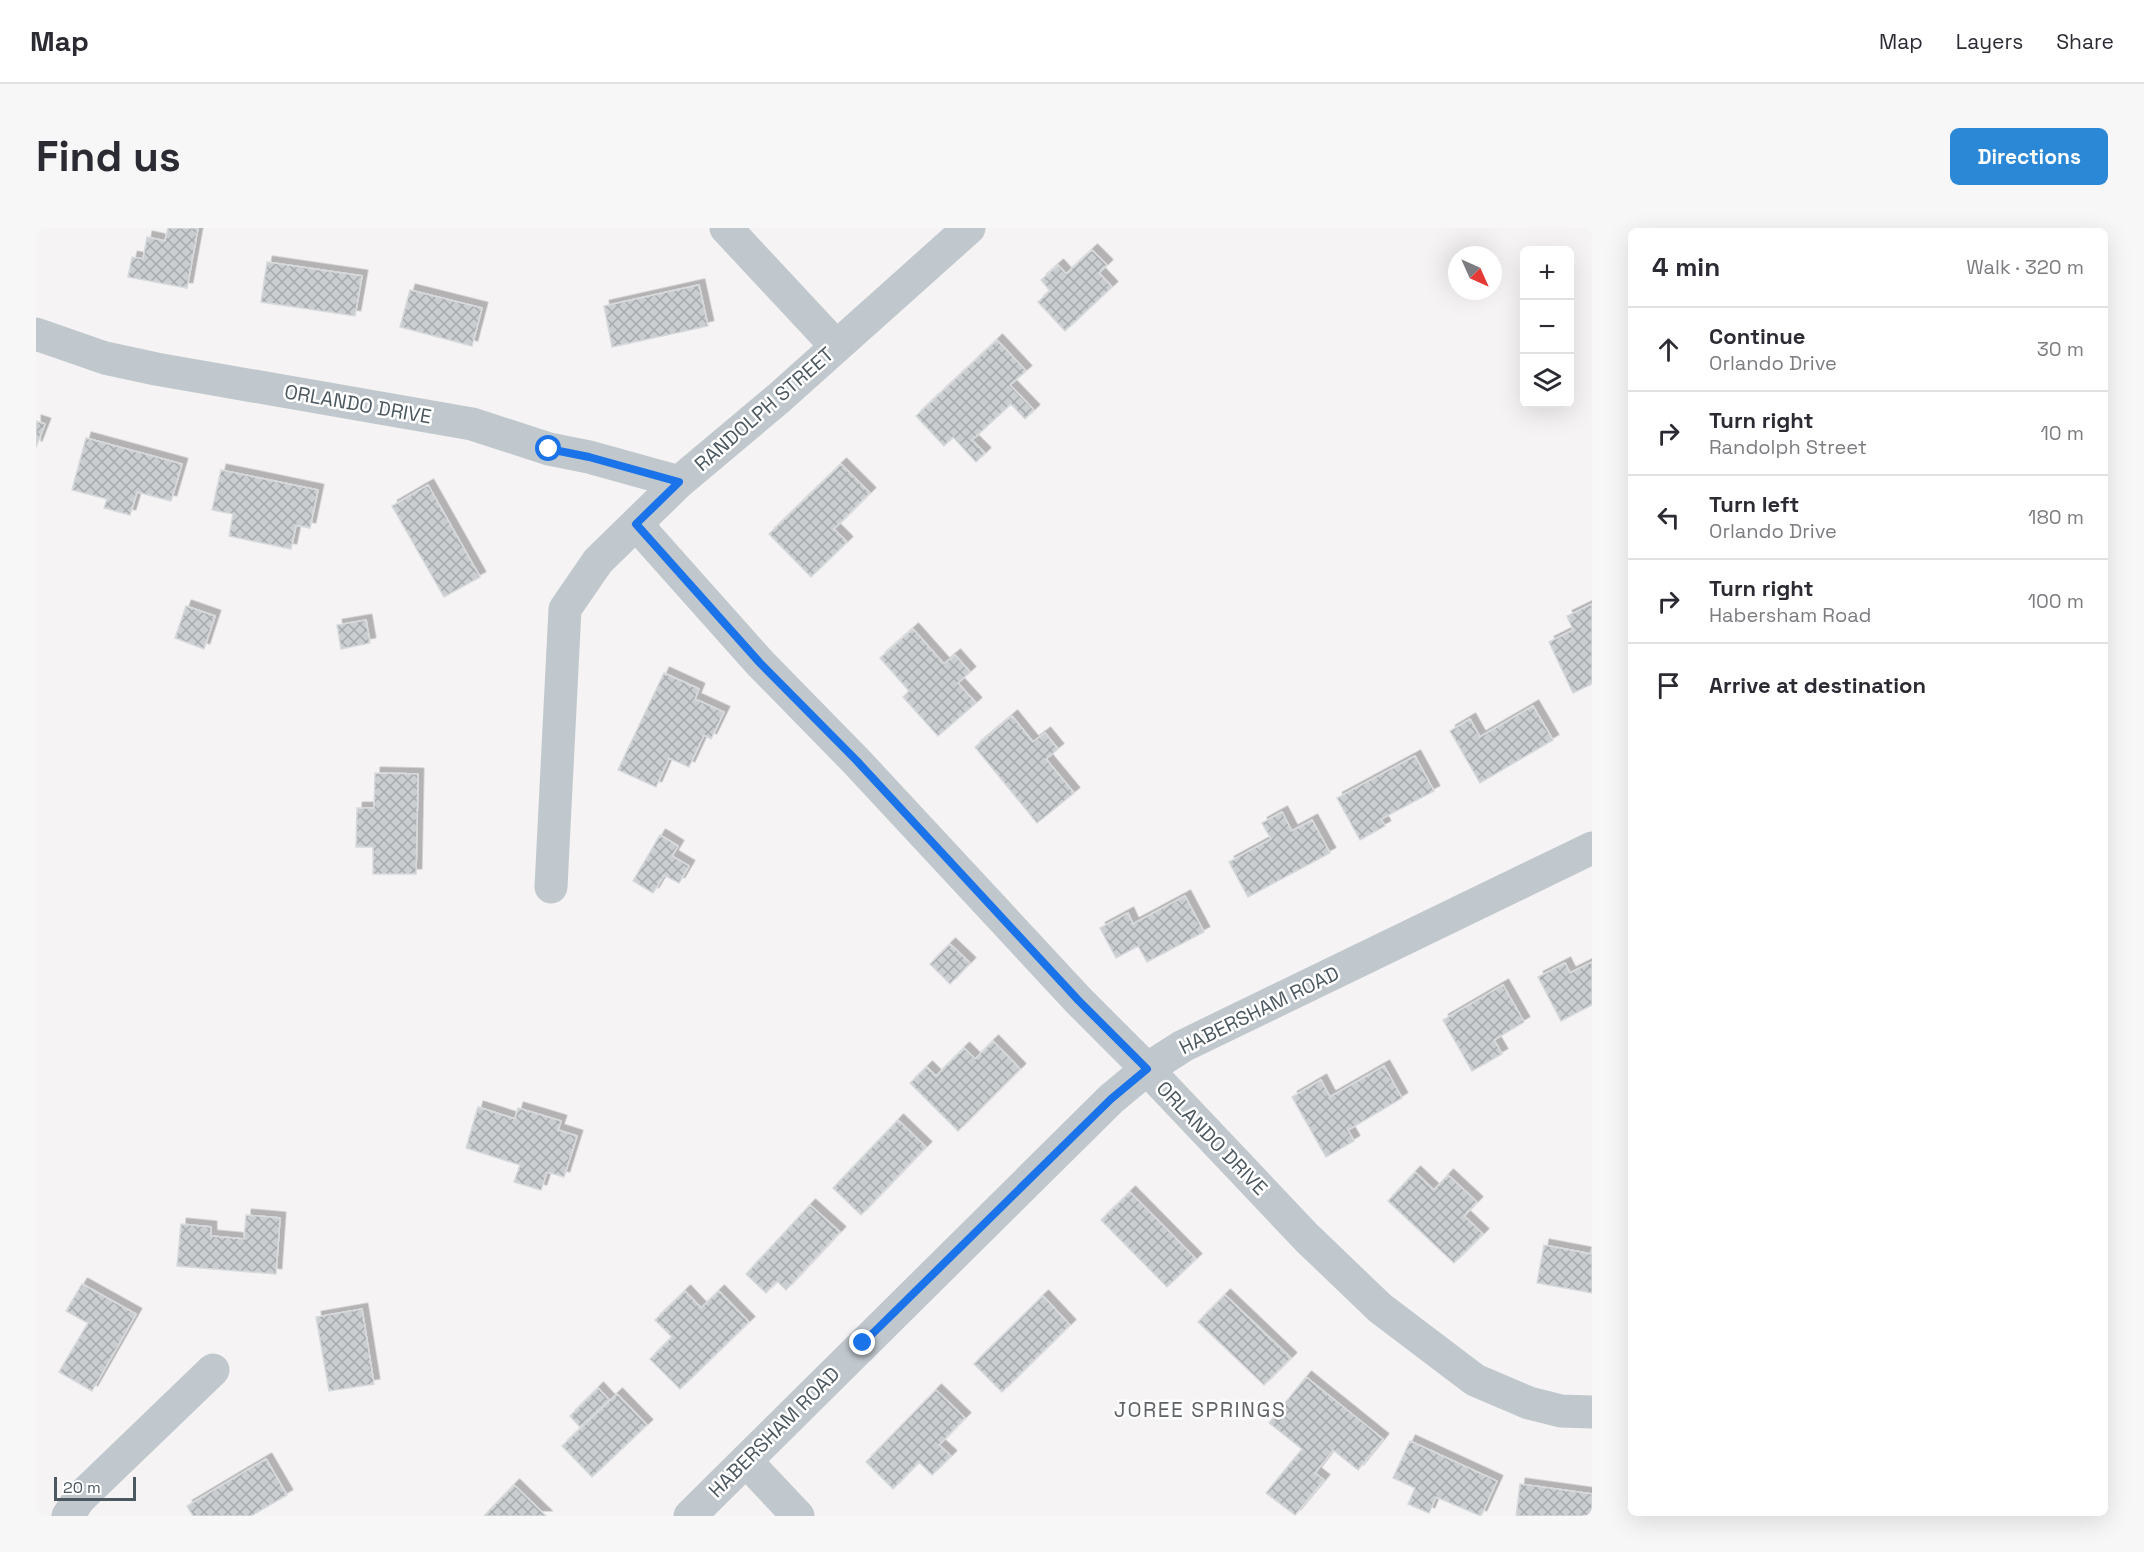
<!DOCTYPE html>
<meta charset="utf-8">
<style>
:root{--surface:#fff;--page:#f7f7f7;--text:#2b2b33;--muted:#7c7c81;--line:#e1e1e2;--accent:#2b88d6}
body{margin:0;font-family:"Space Grotesk",sans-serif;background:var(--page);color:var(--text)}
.controls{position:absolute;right:18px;top:18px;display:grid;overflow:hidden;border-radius:9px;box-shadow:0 6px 24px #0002}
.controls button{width:54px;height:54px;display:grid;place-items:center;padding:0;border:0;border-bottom:2px solid var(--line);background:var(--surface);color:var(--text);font:30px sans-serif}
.compass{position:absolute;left:1412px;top:18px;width:54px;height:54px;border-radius:50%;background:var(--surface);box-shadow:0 6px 24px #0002;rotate:135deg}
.scale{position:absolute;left:18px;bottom:15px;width:82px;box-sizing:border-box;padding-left:6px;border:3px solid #4c585f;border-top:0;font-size:16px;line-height:21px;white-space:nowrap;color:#4c585f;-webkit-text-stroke:4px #fff;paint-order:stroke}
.stop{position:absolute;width:18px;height:18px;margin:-14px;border:4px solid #1a73e8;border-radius:50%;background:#fff}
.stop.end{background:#1a73e8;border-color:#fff;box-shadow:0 2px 6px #0008}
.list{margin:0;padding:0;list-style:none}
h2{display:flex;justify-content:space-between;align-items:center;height:78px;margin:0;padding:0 24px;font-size:26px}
h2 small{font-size:20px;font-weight:400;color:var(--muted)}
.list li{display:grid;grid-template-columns:39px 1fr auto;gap:18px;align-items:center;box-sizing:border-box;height:84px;padding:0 24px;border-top:2px solid var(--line)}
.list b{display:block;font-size:22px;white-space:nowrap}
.list p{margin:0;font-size:20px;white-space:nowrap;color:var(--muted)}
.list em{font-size:20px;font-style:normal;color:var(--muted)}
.icon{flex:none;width:33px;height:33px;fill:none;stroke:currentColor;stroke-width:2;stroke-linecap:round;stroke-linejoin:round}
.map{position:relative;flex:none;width:1556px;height:1288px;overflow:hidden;border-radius:9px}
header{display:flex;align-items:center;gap:36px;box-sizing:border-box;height:84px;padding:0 30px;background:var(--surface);border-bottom:2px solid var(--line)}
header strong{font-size:28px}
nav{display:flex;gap:33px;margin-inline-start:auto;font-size:21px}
.intro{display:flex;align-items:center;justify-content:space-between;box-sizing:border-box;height:144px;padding:0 36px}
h1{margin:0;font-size:42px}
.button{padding:15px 27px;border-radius:9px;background:var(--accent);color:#fff;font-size:21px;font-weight:700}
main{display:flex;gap:36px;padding:0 36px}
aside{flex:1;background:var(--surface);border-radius:9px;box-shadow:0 6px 24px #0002}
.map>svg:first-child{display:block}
.building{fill:url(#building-cross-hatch);stroke:#d7dadd;stroke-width:1.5;filter:url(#shadow)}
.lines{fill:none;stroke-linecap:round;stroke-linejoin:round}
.minor{stroke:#c0c8ce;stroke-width:33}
.route{stroke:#1a73e8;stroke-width:8}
.labels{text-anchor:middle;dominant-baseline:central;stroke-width:5;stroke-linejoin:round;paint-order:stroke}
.street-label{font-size:20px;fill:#4c585f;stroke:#fff}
.neighbourhood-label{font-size:21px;letter-spacing:1.5px;fill:#606467;stroke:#fff}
</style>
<header>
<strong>Map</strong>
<nav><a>Map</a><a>Layers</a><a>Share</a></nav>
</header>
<div class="intro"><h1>Find us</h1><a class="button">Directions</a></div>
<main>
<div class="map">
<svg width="1556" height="1288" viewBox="0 0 1556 1288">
<defs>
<pattern id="building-cross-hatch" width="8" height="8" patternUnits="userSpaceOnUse" patternTransform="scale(1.5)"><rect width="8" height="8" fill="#caced1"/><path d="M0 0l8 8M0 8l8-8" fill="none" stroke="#a6aaad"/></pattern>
<filter id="shadow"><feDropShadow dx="5.5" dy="-5.5" stdDeviation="0" flood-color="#0004"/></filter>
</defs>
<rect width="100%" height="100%" fill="#f5f3f3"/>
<path class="building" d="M132,0H162L151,60L92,49L96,29L107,31L111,9L129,13Z
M1056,22L1071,37L1063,45L1076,59L1029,103L1002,74L1014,63L1005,52L1022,37L1030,46Z
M231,34L326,48L319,88L225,74Z
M663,57L672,98L576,119L568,78Z
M374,62L446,80L436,118L364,99Z
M961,112L990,143L974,157L998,182L989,191L975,176L936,212L949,225L940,234L917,209L908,218L880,188Z
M0,193L9,196L0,219Z
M50,210L146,236L135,273L101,264L94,287L68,280L71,271L36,262Z
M805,236L834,265L798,301L811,314L775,349L733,306Z
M185,242L282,262L274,300L260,297L255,321L193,308L197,286L176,282Z
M392,257L444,349L408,369L356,278Z
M1556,376V456L1537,465L1513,414L1537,402L1531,388Z
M150,378L179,388L168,421L139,410Z
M330,392L334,415L305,421L301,397Z
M877,401L908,436L919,427L934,444L922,455L940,475L902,508L867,469L873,463L844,430Z
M628,445L663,461L659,471L688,484L675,511L668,507L653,539L633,530L620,559L582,542Z
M1497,478L1517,512L1444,555L1414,503L1434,491L1444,509Z
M976,488L997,514L1009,505L1022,521L1010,531L1038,565L1001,595L939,519Z
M1379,528L1398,563L1345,591L1349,598L1324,612L1301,570Z
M339,545L382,546L380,646H337V619H320L321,580H338Z
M1246,584L1256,603L1276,592L1294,625L1212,669L1193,634L1235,611L1226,595Z
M624,607L642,618L636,628L653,638L643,655L628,647L617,665L597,653Z
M1149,668L1168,704L1111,734L1102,718L1080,730L1064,700L1092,685L1097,696Z
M914,716L934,735L914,756L894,736Z
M1556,734V777L1525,793L1502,749L1529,735L1534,745Z
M1467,757L1488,794L1458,812L1466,826L1436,843L1407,792Z
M957,813L984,841L922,903L874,855L891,839L900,848L928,820L939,831Z
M1348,838L1366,870L1312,902L1318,913L1290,929L1256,869L1285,852L1294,869Z
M442,879L479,891L482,880L525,893L522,902L541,908L528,949L511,944L505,962L478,954L484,937L430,920Z
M862,892L890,919L825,987L797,960Z
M1379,944L1398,962L1412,947L1441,974L1428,988L1447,1006L1418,1035L1352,973Z
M1094,964L1160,1031L1131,1059L1065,992Z
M774,977L804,1004L750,1062L741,1053L730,1065L710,1046Z
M210,987L244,990L240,1046L141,1038L145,996L175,999V1008L208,1011Z
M1508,1017L1555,1026L1556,1019V1065L1501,1055Z
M46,1056L100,1086L56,1163L23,1144L52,1095L30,1083Z
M649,1063L665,1080L683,1063L713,1094L644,1161L614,1131L636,1109L619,1092Z
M1189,1067L1255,1130L1228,1157L1162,1094Z
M1007,1068L1034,1097L966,1164L938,1136Z
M326,1081L338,1156L293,1163L280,1089Z
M1270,1149L1347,1211L1322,1242L1297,1222L1279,1245L1288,1252L1259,1287L1230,1265L1266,1221L1233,1195Z
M562,1160L573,1172L544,1199L534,1188Z
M900,1162L929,1190L903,1217L915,1228L896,1247L883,1234L857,1261L830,1234Z
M581,1166L611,1197L556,1249L526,1218Z
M1374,1213L1461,1253L1445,1288L1400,1269L1393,1285L1372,1276L1379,1260L1357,1250Z
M230,1231L251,1267L215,1288H157L151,1278Z
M1484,1256L1556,1266V1288H1480Z
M478,1257L510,1288H448Z"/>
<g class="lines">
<path class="minor" d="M690,0L800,118
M0,106L69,130L120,141L436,196L513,221L553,229L643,254
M600,296L724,435L820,533L1043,773L1111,841L1271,1010L1344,1080L1439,1152L1493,1175L1525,1183L1556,1184
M515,659L529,381L562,333L643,254L743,170L933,0
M710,1233L762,1288
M32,1288L43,1271L177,1142
M654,1288L1075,871L1111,841L1147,818L1556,620"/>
</g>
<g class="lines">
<path class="route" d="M513,221L553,229L643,254L600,296L724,435L820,532L1043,773L1111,841L1075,871L827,1115"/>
</g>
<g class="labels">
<g class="street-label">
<text transform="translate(322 176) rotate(10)">ORLANDO DRIVE</text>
<text transform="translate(728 181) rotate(-41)">RANDOLPH STREET</text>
<text transform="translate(1223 782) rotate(-26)">HABERSHAM ROAD</text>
<text transform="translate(1176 910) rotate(46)">ORLANDO DRIVE</text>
<text transform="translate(738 1204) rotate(-45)">HABERSHAM ROAD</text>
</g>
<g class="neighbourhood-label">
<text x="1164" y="1181">JOREE SPRINGS</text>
</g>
</g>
</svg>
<div class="controls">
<button>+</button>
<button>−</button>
<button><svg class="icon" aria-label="layers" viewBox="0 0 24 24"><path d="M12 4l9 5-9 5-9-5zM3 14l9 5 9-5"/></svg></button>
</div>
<svg class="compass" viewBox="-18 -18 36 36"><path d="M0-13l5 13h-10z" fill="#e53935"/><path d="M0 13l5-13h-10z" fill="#7c7c81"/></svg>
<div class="scale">20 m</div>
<div class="stop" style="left:513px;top:221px"></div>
<div class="stop end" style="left:827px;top:1115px"></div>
</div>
<aside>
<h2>4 min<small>Walk · 320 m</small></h2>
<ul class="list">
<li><svg class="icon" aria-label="ahead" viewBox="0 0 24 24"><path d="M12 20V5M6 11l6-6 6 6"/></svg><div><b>Continue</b><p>Orlando Drive</p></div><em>30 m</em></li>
<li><svg class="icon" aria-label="right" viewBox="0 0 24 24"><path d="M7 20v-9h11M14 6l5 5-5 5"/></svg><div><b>Turn right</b><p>Randolph Street</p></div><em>10 m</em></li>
<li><svg class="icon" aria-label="left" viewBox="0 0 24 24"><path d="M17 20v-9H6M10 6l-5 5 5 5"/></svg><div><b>Turn left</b><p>Orlando Drive</p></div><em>180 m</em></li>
<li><svg class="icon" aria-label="right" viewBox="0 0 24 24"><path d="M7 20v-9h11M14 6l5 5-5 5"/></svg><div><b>Turn right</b><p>Habersham Road</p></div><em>100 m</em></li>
<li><svg class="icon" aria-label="arrive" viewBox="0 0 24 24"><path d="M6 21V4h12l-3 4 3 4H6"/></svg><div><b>Arrive at destination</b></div></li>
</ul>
</aside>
</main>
